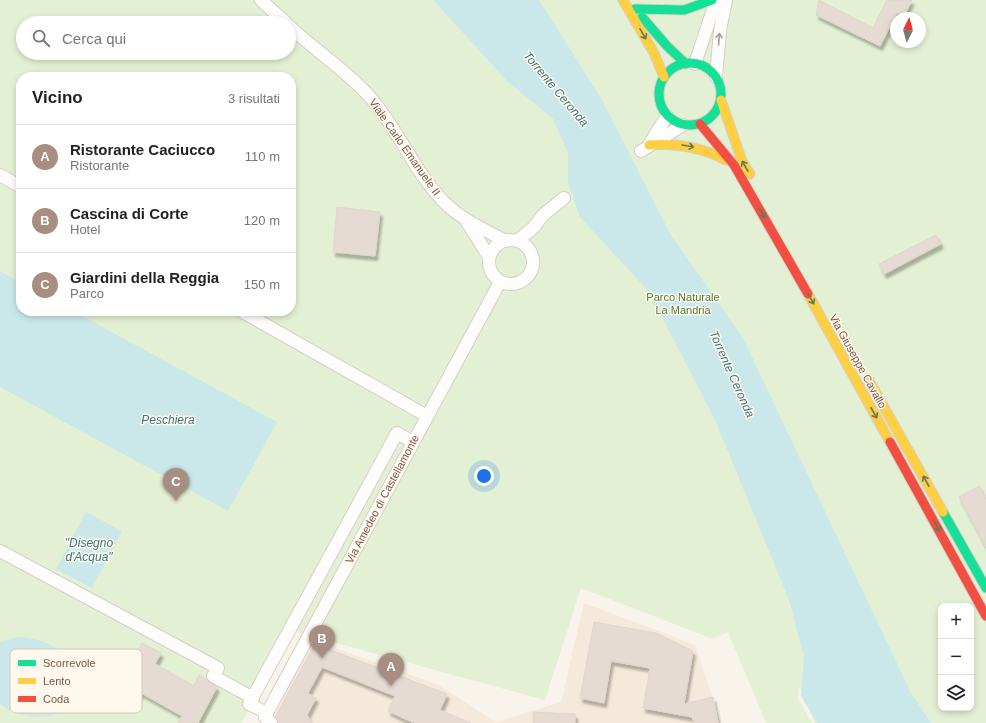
<!DOCTYPE html>
<html lang="it">
<meta charset="utf-8">
<style>
:root{--surface:#fff;--page:#f6f6f6;--text:#222;--muted:#767676;--line:#e0e0e0;--accent:#a78e80}
body{margin:0;font-family:Arial,sans-serif;background:var(--page);color:var(--text)}
.controls{position:absolute;right:12px;bottom:12px;display:grid;overflow:hidden;border-radius:8px;box-shadow:0 2px 6px #0003}
.controls button{width:36px;height:36px;display:grid;place-items:center;padding:0;border:0;border-bottom:1px solid var(--line);background:var(--surface);color:var(--text);font:20px sans-serif}
.compass{position:absolute;left:890px;top:12px;width:36px;height:36px;border-radius:50%;background:var(--surface);box-shadow:0 2px 6px #0003;rotate:6deg}
.you{position:absolute;left:484px;top:476px;width:14px;height:14px;margin:-10px;border:3px solid #fff;border-radius:50%;background:#1a73e8;box-shadow:0 0 0 6px #1a73e833}
.badge{display:grid;place-items:center;width:26px;height:26px;border-radius:50%;background:var(--accent);color:#fff;font-size:13px;font-weight:700}
.pin{position:absolute;translate:-50% -33px;filter:drop-shadow(0 1px 2px #0008)}
.pin::after{content:'';position:absolute;top:21px;width:14px;height:12px;background:inherit;clip-path:polygon(0 0,100% 0,50% 100%)}
.list{margin:0;padding:0;list-style:none}
h2{display:flex;justify-content:space-between;align-items:center;height:52px;margin:0;padding:0 16px;font-size:17px}
h2 small{font-size:13px;font-weight:400;color:var(--muted)}
.list li{display:grid;grid-template-columns:26px 1fr auto;gap:12px;align-items:center;box-sizing:border-box;height:64px;padding:0 16px;border-top:1px solid var(--line)}
.list b{display:block;font-size:15px;white-space:nowrap}
.list p{margin:0;font-size:13px;white-space:nowrap;color:var(--muted)}
.list em{font-size:13px;font-style:normal;color:var(--muted)}
.icon{flex:none;width:22px;height:22px;fill:none;stroke:currentColor;stroke-width:2;stroke-linecap:round;stroke-linejoin:round}
.map{position:relative;flex:none;width:986px;height:723px;overflow:hidden}
.search{position:absolute;background:var(--surface);box-shadow:0 2px 6px #0003;left:16px;top:16px;width:280px;height:44px;display:flex;align-items:center;gap:10px;box-sizing:border-box;padding:0 14px;border-radius:22px;color:var(--muted);font-size:15px}
.panel{position:absolute;background:var(--surface);box-shadow:0 2px 6px #0003;left:16px;top:72px;width:280px;height:244px;border-radius:16px}
.map>svg:first-child{display:block}
.residential{fill:#f5e9db}
.green{fill:#e4f0d4;fill-rule:evenodd}
.water{fill:#cae8ea}
.building{fill:#e5dbd2;stroke:#e2d5cc;filter:url(#shadow)}
.lines{fill:none;stroke-linecap:round;stroke-linejoin:round}
.street-casing{stroke:#d7cec8;stroke-width:14}
.fast-casing{stroke:#d8cec7;stroke-width:11}
.slow-casing{stroke:#d8cec7;stroke-width:11}
.jam-casing{stroke:#d8cec7;stroke-width:11}
.street{stroke:#fefdfc;stroke-width:12}
.fast{stroke:#16e098;stroke-width:9}
.slow{stroke:#ffcf43;stroke-width:9}
.jam{stroke:#f24e42;stroke-width:9}
.oneway{stroke:#627a5b}
.oneway2{stroke:#af9a8f}
.labels{text-anchor:middle;dominant-baseline:central;stroke-width:3;stroke-linejoin:round;paint-order:stroke}
.street-label{font-size:11px;fill:#7b5847;stroke:#fff8ed}
.park-label{font-size:11px;fill:#4f7b3b;stroke:#fff8ed}
.water-label{font-size:12px;font-style:italic;fill:#397782;stroke:#fff8ed}
.key{fill:#fff8ed;stroke:#d7c8bb;stroke-width:1}
.key-label{font-size:11px;fill:#7b5847}
</style>
<div class="map">
<svg width="986" height="723" viewBox="0 0 986 723">
<defs>
<filter id="shadow"><feDropShadow dx="2.5" dy="4.5" stdDeviation="1" flood-color="#0004"/></filter>
</defs>
<rect width="100%" height="100%" fill="#f8f3eb"/>
<path class="residential" d="M584,603L695,645L721,723H278L273,720L293,675L312,640L437,684L496,722L561,702Z"/>
<path class="green" d="M0,0H986V723H815L799,686L798,698L812,723H766L728,632L713,639L581,588L545,700L289,630L242,723H0ZM896,18H920V42H896ZM23,23H289V53H23ZM21,77H291V311H21ZM941,606H971V708H941Z"/>
<path class="water" d="M433,0H539L601,98L671,235L743,338L911,693L931,723H817L801,696L804,656L789,600L715,420L649,292L580,217L568,183V153L553,119L508,82Z
M0,271L21,283V311H73L277,422L228,511L0,387Z
M86,512L122,531L92,588L56,569Z
M18,637C47,637 82,657 77,692C72,723 21,722 0,704V642Z"/>
<path class="building" d="M819,0L873,28L887,0H912L904,16L897,13L880,46L816,15Z
M337,207L380,212L375,256L333,252Z
M936,235L941,244L884,274L879,264Z
M979,486L986,499V547L959,497Z
M594,622L656,633L693,651L684,704L713,697L718,723H694L692,717L643,708L650,668L611,661L604,703L580,698Z
M142,643L161,653L155,664L194,686L199,675L217,687L198,723H178L182,716L141,693L138,698L118,686Z
M315,644L447,694L440,710L471,723H414L388,711L395,696L322,667L308,693L316,698L307,715L312,723H278L275,717Z
M533,712L575,714V723H533Z"/>
<g class="lines">
<g class="street-casing">
<path id="street" d="M261,0L286,23
M289,26C316,51 347,71 371,98C398,130 414,170 442,200C460,219 483,229 506,241
M695,64L716,0
M716,77L720,31L726,0
M650,143L667,116
M641,151L683,125
M0,175L21,187
M467,222L489,257
M489 262a22 22 0 1 1 44 0a22 22 0 1 1-44 0Z
M517,241L533,228L543,215L564,198
M241,311L427,416
M0,551L218,668L213,676L253,698
M267,713L249,704L397,433L413,442
M271,723L265,717L267,713L500,282"/>
</g>
<g class="fast-casing">
<path id="fast" d="M635,9L684,10L712,0
M642,17L667,46L686,64
M659 94a31 31 0 1 1 62 0a31 31 0 1 1-62 0Z
M943,512L986,588"/>
</g>
<g class="slow-casing">
<path id="slow" d="M623,0L654,53L664,77
M721,100L742,161L750,174
M649,145C677,143 701,147 726,160
M808,294L890,442
M868,379L943,512"/>
</g>
<g class="jam-casing">
<path id="jam" d="M700,124L734,165L808,294
M890,442L986,616"/>
</g>
<use href="#street" class="street"/>
<use href="#fast" class="fast"/>
<use href="#slow" class="slow"/>
<use href="#jam" class="jam"/>
</g>
<defs><path id="oneway-shaft" d="M-6 0H5M1.5-3L5.5 0L1.5 3" fill="none" stroke-width="1.6" stroke-linecap="round" stroke-linejoin="round"/></defs>
<g class="oneway">
<use href="#oneway-shaft" transform="translate(643 34) rotate(60)"/>
<use href="#oneway-shaft" transform="translate(688 146) rotate(9)"/>
<use href="#oneway-shaft" transform="translate(745 166) rotate(-119)"/>
<use href="#oneway-shaft" transform="translate(762 213) rotate(60)"/>
<use href="#oneway-shaft" transform="translate(811 299) rotate(61)"/>
<use href="#oneway-shaft" transform="translate(874 413) rotate(61)"/>
<use href="#oneway-shaft" transform="translate(926 481) rotate(-119)"/>
<use href="#oneway-shaft" transform="translate(937 526) rotate(61)"/>
</g>
<use class="oneway2" href="#oneway-shaft" transform="translate(719 39) rotate(-86)"/>
<g class="labels">
<g class="street-label">
<text transform="translate(405 147) rotate(55)">Viale Carlo Emanuele II</text>
<text transform="translate(858 361) rotate(61)">Via Giuseppe Cavallo</text>
<text transform="translate(382 499) rotate(-62)">Via Amedeo di Castellamonte</text>
</g>
<g class="park-label">
<text x="683" y="297">Parco Naturale<tspan x="683" dy="13">La Mandria</tspan></text>
</g>
<g class="water-label">
<text transform="translate(556 89) rotate(50)">Torrente Ceronda</text>
<text transform="translate(732 374) rotate(66)">Torrente Ceronda</text>
<text x="168" y="420">Peschiera</text>
<text x="89" y="543">"Disegno<tspan x="89" dy="14">d'Acqua"</tspan></text>
</g>
</g>
<rect x="10" y="649" width="132" height="64" rx="6" class="key"/>
<rect x="18" y="660" width="18" height="6" fill="#16e098"/>
<rect x="18" y="678" width="18" height="6" fill="#ffcf43"/>
<rect x="18" y="696" width="18" height="6" fill="#f24e42"/>
<g class="key-label">
<text x="43" y="667">Scorrevole</text>
<text x="43" y="685">Lento</text>
<text x="43" y="703">Coda</text>
</g>
</svg>
<div class="controls">
<button>+</button>
<button>−</button>
<button><svg class="icon" aria-label="layers" viewBox="0 0 24 24"><path d="M12 4l9 5-9 5-9-5zM3 14l9 5 9-5"/></svg></button>
</div>
<svg class="compass" viewBox="-18 -18 36 36"><path d="M0-13l5 13h-10z" fill="#e53935"/><path d="M0 13l5-13h-10z" fill="#767676"/></svg>
<div class="you"></div>
<div class="pin badge" style="left:391px;top:686px">A</div>
<div class="pin badge" style="left:322px;top:658px">B</div>
<div class="pin badge" style="left:176px;top:501px">C</div>
<div class="search"><svg class="icon" aria-label="search" viewBox="0 0 24 24"><circle cx="10" cy="10" r="6"/><path d="M15 15l6 6"/></svg>Cerca qui</div>
<section class="panel">
<h2>Vicino<small>3 risultati</small></h2>
<ul class="list">
<li><span class="badge">A</span><div><b>Ristorante Caciucco</b><p>Ristorante</p></div><em>110 m</em></li>
<li><span class="badge">B</span><div><b>Cascina di Corte</b><p>Hotel</p></div><em>120 m</em></li>
<li><span class="badge">C</span><div><b>Giardini della Reggia</b><p>Parco</p></div><em>150 m</em></li>
</ul>
</section>
</div>
